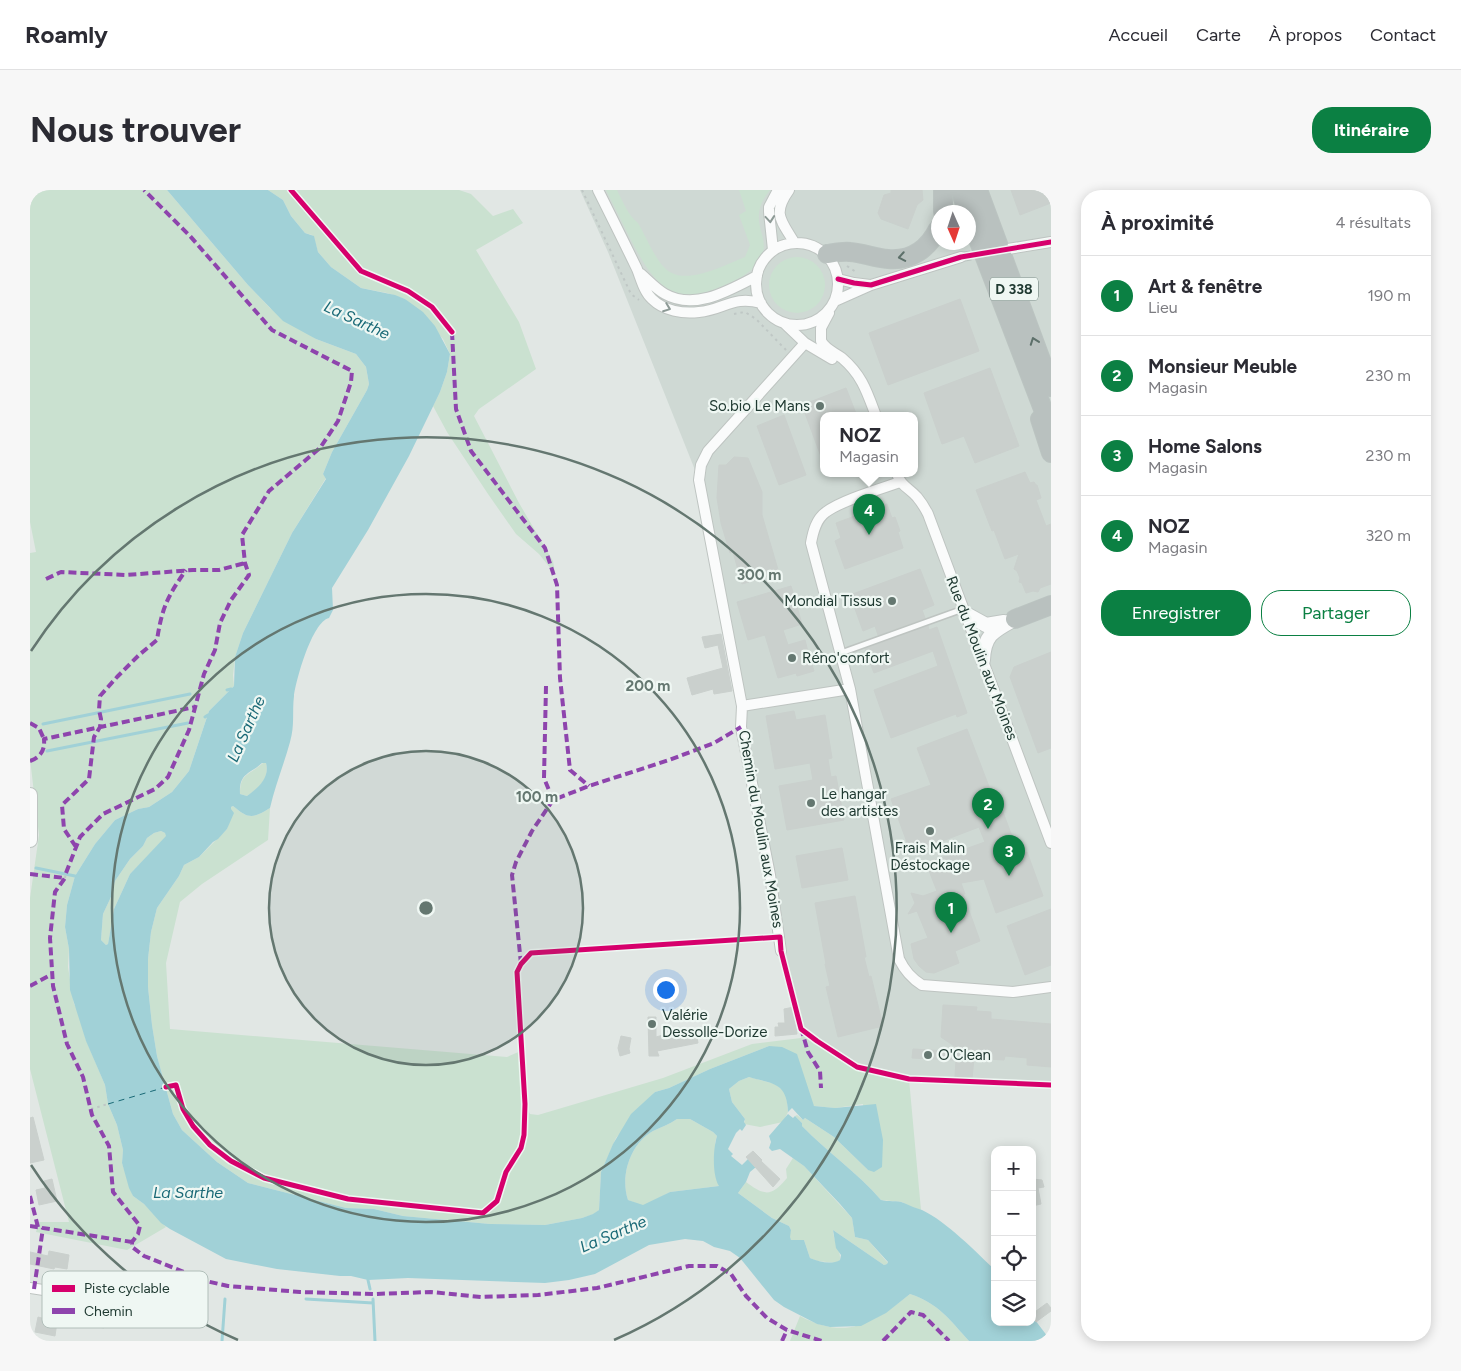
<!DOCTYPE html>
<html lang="fr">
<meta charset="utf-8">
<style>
:root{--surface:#fff;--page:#f7f7f7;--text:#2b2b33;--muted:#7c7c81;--line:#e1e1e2;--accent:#0b8043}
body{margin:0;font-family:Figtree,sans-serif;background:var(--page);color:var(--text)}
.controls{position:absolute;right:15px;bottom:15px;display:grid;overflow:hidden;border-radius:10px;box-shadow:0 2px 12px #0003}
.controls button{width:45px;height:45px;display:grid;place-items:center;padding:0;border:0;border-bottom:1px solid var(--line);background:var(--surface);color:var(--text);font:25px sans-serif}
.compass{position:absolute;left:901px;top:15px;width:45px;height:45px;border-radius:50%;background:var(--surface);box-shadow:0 2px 12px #0003;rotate:177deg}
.you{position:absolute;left:635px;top:799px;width:18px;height:18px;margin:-12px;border:4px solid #fff;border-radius:50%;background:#1a73e8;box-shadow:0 0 0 8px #1a73e833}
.badge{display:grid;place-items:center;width:32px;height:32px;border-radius:50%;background:var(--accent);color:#fff;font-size:16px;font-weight:700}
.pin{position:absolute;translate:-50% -41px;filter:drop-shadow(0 1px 2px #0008)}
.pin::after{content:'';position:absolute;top:26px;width:18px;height:15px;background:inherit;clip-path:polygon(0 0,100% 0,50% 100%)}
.popup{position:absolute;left:790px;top:222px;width:98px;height:65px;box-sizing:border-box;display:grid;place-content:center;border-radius:10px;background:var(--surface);filter:drop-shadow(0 1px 4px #0005);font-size:16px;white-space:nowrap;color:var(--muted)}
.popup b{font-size:19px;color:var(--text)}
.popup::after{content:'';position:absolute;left:50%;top:100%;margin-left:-10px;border:10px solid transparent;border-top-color:var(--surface)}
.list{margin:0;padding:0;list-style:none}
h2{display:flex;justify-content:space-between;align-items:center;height:65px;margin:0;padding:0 20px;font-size:21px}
h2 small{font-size:16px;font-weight:400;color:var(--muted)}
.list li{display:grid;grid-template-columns:32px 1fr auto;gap:15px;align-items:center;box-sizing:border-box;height:80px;padding:0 20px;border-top:1px solid var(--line)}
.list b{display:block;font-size:19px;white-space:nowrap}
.list p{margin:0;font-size:16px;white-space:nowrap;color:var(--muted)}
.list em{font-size:16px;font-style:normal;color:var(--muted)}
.actions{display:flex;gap:10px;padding:15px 20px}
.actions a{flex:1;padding:11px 0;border:1px solid var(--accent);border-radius:20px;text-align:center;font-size:18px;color:var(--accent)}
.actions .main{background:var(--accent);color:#fff}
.icon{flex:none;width:28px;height:28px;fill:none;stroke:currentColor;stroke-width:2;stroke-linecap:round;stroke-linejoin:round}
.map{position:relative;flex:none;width:1021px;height:1151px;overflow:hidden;border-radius:20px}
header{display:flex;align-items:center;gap:30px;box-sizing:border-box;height:70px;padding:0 25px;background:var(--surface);border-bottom:1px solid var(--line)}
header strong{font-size:24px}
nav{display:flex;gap:28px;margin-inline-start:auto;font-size:18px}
.intro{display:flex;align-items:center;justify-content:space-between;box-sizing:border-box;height:120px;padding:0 30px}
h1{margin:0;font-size:35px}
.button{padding:12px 22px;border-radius:20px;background:var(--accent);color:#fff;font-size:18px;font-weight:700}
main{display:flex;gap:30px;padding:0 30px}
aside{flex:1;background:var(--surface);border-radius:20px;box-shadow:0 2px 12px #0003}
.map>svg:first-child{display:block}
.built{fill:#cfd9d4;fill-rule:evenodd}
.green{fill:#cae1d0}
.water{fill:#a1d1d7;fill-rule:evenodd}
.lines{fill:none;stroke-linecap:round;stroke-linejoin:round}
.stream{stroke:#a1d1d7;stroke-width:3}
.ferry{stroke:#196976;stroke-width:1;stroke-dasharray:6 5;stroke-linecap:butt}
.building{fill:#cad0cd;stroke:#cad0cd}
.street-tunnel{stroke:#bac4c0;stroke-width:10;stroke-dasharray:10 5;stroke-linecap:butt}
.lane-casing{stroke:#bec4c1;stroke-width:8}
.street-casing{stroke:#bec4c1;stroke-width:12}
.secondary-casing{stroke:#bec5c2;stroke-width:16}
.highway-casing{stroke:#bbc4c1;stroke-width:20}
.path{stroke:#bfc7c5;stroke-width:2;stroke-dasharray:2.5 4;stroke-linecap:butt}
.lane{stroke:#fafbfb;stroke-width:5}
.street{stroke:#fafbfb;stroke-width:10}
.secondary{stroke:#fafbfb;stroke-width:14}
.highway{stroke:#b9c1bf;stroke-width:18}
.quiet{stroke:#8e44ad;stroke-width:4;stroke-dasharray:8 4;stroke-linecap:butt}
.cycleway-casing{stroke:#eff7f3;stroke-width:8}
.cycleway{stroke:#d6006c;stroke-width:5}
.oneway{stroke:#8d9a96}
.oneway2{stroke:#5d706a}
.ring{fill:none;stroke:#647770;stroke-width:2.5}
.poi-dot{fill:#647770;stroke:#eff7f3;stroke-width:2}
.labels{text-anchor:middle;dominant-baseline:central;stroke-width:4.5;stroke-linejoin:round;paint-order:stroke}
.shield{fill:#eff7f3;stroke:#5e736c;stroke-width:1}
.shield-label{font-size:14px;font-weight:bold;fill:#203a32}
.poi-label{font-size:15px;fill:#203a32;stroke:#eff7f3;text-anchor:start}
.street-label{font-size:15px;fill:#203a32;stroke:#eff7f3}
.water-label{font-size:16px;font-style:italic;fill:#196976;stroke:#eff7f3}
.key{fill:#eff7f3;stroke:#b1beb9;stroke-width:1}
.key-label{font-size:14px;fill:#203a32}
.centre{fill:#647770;stroke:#eff7f3;stroke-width:2.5}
.ring-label{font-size:15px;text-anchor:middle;font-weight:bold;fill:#647770;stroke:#eff7f3;stroke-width:4.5;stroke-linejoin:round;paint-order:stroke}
</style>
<header>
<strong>Roamly</strong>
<nav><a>Accueil</a><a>Carte</a><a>À propos</a><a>Contact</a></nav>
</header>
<div class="intro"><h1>Nous trouver</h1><a class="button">Itinéraire</a></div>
<main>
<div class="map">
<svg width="1021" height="1151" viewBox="0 0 1021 1151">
<rect width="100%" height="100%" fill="#e1e7e4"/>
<path class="built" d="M550,0H934L958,54L940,0H1021V895L879,889L846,882L827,877L773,838L751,761L669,290L578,62ZM908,22H938V52H908ZM794,226H884V284H794Z"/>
<path class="green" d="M0,0H137L218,95L240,118L286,149L326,164L336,177L339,194L337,200L302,262L293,284L296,288L262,343L213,443L205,467L203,485L204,496L179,521L159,581L142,602L119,617L108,619L85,630L65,654L45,686L37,715L35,737L39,759L38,777L44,814L47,819L56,850L75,895L78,914L87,935L93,960L92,973L103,1006L114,1014L136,1037L97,1060L6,1042L9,1032H39L0,879V708L9,645L0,569V363L6,362L0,332Z
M238,0H429L441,4L463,26L483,19L493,33L446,60L489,132L506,179L449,219L444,226L489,313L523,371L525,384L509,364L486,344L458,304L417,242L403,216L410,202L417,182L420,164L413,149L375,109L357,103L331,98L301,77L288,62L284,48L282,45L275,43L261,26L253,10Z
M576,0H587C593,12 598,25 608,33C616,46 627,75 640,82C659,94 695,75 715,67L720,55L709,25L716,21L709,0H740C735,6 729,16 729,24C727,40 740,53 730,69C722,84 706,90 690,97C640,119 621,89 600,48C592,32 584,16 576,0Z
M739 95a28 28 0 1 1 56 0a28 28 0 1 1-56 0Z
M233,573H236C240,588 229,598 217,606L210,604C210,583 218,586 233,573Z
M203,616C219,629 222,629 240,618L238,650L172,694L150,712L136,773L140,839L477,867L493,860L495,914L500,924L508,925L633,888L722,854L771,848L773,838L827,877L879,889L891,1020L883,1018L872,1012L851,1010C827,982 797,962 772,936V933L765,926L767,925L773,930L775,928L804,947L838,980L833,914L805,918L784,916L739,856L680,879L639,898L625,902L586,948L571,982L569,1020L564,1024L552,1028L515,1035L460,1034L373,1026L344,1019L316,1018L218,993L187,972L152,940L143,924L127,866L122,835L118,797V769L121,742L127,718L149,686L154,675L169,667L197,639L199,632L200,618Z
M131,641L135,643L137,646L100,684L84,719L78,754L76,755L71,750L73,724L81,707L85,691L100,669L113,656L117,648L124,643Z
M719,887L745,894L756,903L758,922L753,932L730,937L714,934L715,929L702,912L699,899L709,891Z
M647,929H660L683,942L687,946L685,953L689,996L640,1002L613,1016L598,1010C590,986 600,954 623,941C631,937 640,934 647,929Z
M763,968L774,976L822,1028L825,1047L838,1050L858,1073L857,1074L854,1075L803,1040C803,1051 811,1060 810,1070L806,1073L787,1071L780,1068L774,1050H761L759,1047L761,1040L759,1036L742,1028L708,1003L716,992C735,1006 741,1007 757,988L756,979Z
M880,1104C908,1113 920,1130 939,1151H760L770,1126C817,1151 843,1133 880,1104Z"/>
<path class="water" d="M137,0H238L253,10L261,26L275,43L284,46L288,62L301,77L331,98L365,105L375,109L393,122L405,136L420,164L417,182L410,202L379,266L338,340L302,398L303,420L299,428C282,432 266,490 264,506C262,522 265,535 260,552C254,574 245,596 240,618C222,629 219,629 203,616L201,617V619L204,623L197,639L188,649L183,652L169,667L154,675L149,686L127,718L121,742L118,769V797L122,835L127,866L143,924L152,940L187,972L218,993L316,1018L344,1019L373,1026L460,1034L515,1035L552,1028L563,1024L569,1020L571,982L583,954L601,924L625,902L639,898L680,879L739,856L752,857L767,864L784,916L805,918L846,914L853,950L852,977L844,982L838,980L804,947L775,928L773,930L762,918L758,922C757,892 743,894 719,887L709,891L699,899L702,912L715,929L714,932L716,935L712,941L710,939L706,943L698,959L703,964L701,966L712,975L718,969L726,977L720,982L716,992L708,1003L742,1028L759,1036L761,1040L760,1047L761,1050H774L780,1068C789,1072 802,1075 810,1070L811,1065L806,1058L803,1040L854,1075L857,1074L858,1072L838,1050L825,1047L822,1028L810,1014L774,976L750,959L742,961L739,958L741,952L739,946L758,924L763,928L765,926L772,933V936C797,962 827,982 851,1010C858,1012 867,1010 874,1013C880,1016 886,1018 892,1020C917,1032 945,1061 965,1080V1132H1002V1126L1021,1151H939C920,1130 908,1113 880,1104L856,1123L831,1136L800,1137L787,1134L754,1117L744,1110L710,1068L700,1061L684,1057L673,1051L655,1049L619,1055L565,1084L539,1090L515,1093L378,1088L338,1090L321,1086H310L247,1079L196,1069L140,1039L131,1033L114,1014L103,1006L99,998L92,973L93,960L87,935L78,914L75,895L56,851L40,800L39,759L35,737L37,715L45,686L65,654L85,630L108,619L119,617L142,602L159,581L179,521L204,496L205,467L213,443L262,343L296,289L293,284L302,262L337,200L339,194L336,177L326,164L286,149L253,131L218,95ZM232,573H236C240,588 228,598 217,606L210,604C209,583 219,585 232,573ZM131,641L135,643L136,646L100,684L84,719L78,754L76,755L71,750L73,724L81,707L85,691L100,669L113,656L117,648L124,643ZM647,929H660L683,942L687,946C683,959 682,985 689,996L640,1002L613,1015L598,1010C590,986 600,954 623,941C631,937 640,934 647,929Z"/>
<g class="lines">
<path class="stream" d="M197,500L201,499
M175,527L178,525
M13,534L160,504
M17,561L158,533
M6,678L45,686
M338,1090L340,1099
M276,1109L343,1113
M343,1109L345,1151
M192,1151L195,1109"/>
<path class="ferry" d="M78,914L136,897"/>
</g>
<path class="building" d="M861,0H892L893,10L887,15L878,39L851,29L848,23L854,5L861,3Z
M981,0H1021V13L990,25Z
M930,109L949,161L858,195L839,143Z
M960,178L989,256L945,273L934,246L912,254L894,203Z
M816,198L827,226H794L793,272L772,215Z
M754,225L776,285L749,295L727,236Z
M704,267L718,268L732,302V325L749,383L712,394L703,362L700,363L691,333L687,308L689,275H696Z
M995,282L1000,293L1004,292L1006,295H1007L1011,308L1006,310L1016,336L1021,334V394L1010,398L1008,402L1003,401L996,403L992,393L989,392L990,388L987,381L984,379L989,364L975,369L964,340L962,341L946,300Z
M857,314L862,328L865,327L870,341L868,342L873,358L815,379L805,351L811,348L806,333Z
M890,379L904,415L892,420L895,428L848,445L845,436L833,441L820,405Z
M761,396L772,434L753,440L758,455L775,450L779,466L781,465L784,474L782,475L784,481L767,486L766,483L748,488L735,445L718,450L707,412Z
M898,436L899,440L907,437L937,523L927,527L926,524L861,548L844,500L908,476L903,461L844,483L835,459Z
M691,444L702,501L684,504L683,499L662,505L657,488L693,478L688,455L675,458L672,447Z
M1021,462V558L1008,563L980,487L984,477Z
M764,521L766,530L795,525L802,568L798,569L801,587L806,586L814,630L757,640L749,596L783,590L780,573L745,579L736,526Z
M937,539L963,607L967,606L989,665L997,662L1013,706L966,723L954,689L931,693L935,704H933L950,751L925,761L929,773L904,783L896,782L889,776L884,769L881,754L898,748L887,721L878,724L885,713L881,703L893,706L907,701L896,673L955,652L949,637L881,663L861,609L901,595L887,558Z
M812,658L818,690L772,698L766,666Z
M825,706L836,767H834L839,787L841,786L853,836L808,847L796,797L800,796L795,774H796L785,713Z
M1021,719V775L995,785L977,736Z
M913,815L947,817L946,821L961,822V829L1021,834V877L997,875V868L975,866L974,870L944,868L942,888L925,887L926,870L882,868L883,859L933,862L911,847Z
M764,817L767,844L745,846V837H749L748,833H755L754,819Z
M618,827H626V847L633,845L634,850L658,845L657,841H666L668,853L627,861L629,866H619Z
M591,846L601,848L599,859L600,863L590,866L588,858Z
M3,927L14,970L0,973V928Z
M723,961L732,970L731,971L750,989L743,997L716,967Z
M22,989L27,1011L9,1015L6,1000L15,998L14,991Z
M1002,989L1012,990L1014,997L1008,998L1011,1014L1002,1016Z
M19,1061L39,1065L37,1079L25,1077L24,1079L0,1074V1062L18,1066Z
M59,1085L83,1089L82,1094L86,1095L83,1108L79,1107L74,1138L51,1134L53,1125L60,1126L66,1095L58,1093Z
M1017,1113L1021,1118V1121L1006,1132L1002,1127V1124Z
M8,1127L27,1132L25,1146L5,1142Z"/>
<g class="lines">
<path class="street-tunnel" d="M931,67L957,63"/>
<g class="lane-casing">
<path id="lane" d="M811,463L933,419"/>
</g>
<g class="street-casing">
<path id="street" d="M568,0C581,26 594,52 607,79C611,89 614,102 622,109C634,121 653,124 669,122C694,120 703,105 731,113
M759,0C742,24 751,30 764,52
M726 94a41 41 0 1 1 82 0a41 41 0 1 1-82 0Z
M978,59L1021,52
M743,60L739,22V17L748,0
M611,84C619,91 626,99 635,104C665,121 700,100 727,86
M808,89L824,93L840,95
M805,111L841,95L931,67
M799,123L791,138V151C796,160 804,162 812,168C832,185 837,202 846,226
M754,133L775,153L802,169
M867,284C871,296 879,298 887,307C892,313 895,318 898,324L1021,653
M870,292C850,299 812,310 796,322C786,329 783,342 781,353L820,499L869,769C875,781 881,788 892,795L983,802L1021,797
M712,516L820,499
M751,761L740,685L711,537L712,516L669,290L671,275L678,261L775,153
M0,1098L46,1105"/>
</g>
<g class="secondary-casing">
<path id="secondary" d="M936,424L956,435L974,432
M953,470C954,445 963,441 985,429
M0,605V650"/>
</g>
<g class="highway-casing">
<path id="highway" d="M913,0V22
M930,0L938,22
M948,0L1021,197
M938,23L1021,240
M797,64C804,63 813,61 820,62C833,63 845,68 858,69C881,71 898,59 908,39
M1010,229L1021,263
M985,429L1021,415"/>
</g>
<path class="path" d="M261,0L331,81L378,101L402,117L422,142
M552,0L601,104L609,110
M817,76L826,82V83
M704,124L715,122L726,129L756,160
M35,688L36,683
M61,919L78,914"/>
<use href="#lane" class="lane"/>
<use href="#street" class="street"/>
<use href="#secondary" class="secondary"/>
<use href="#highway" class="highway"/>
<path class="quiet" d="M422,142L426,219L441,261L515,358L527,395L530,488L540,580L559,596
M16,389L31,382L96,385L163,380H189L215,373
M516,496L514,588L523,610
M0,533L9,538L14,549
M0,571C11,567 15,560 14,549L165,517
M46,657L34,639L32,615L59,589L64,547L70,537L71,529L69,520L70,506L87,487L109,465L127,450C132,418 137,407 156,380
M36,683L50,647L73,624L125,599L138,587L159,540L174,484L185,460L190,433L201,410L219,385L215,373L212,345L239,301L290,258L308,231L321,192L322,181L242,140L160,46L114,0
M0,684L35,688L25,702L20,748L23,796L37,854L53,887L62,925L79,956L83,1002L110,1036L108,1044L102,1052V1057L114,1066L176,1091L198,1096L270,1102L344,1104L401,1102L451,1107L508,1105L567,1098L659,1076H687L701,1084L716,1106L737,1128L757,1140L792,1151
M491,774L482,685L486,672L502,641L523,610L559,596L639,570L684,553L711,537
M0,796L22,784
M771,838L778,862L790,881L791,898
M0,1006L8,1037
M0,1036L102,1052
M4,1099L13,1038
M752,1151L757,1140
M853,1151L881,1122L893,1125L919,1151"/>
<g class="cycleway-casing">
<path id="cycleway" d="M261,0L331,81L378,101L402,117L422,142
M808,89L824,93L841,95L931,67L1021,52
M136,897L146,895L153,919L163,936L180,955L201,971L234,988L318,1009L453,1023L467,1011L476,982L491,958L494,945L495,914L487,782L491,774L501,763L750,747L751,761L771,839L787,851L827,877L879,889L1021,895"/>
</g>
<use href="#cycleway" class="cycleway"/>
</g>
<defs><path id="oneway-chevron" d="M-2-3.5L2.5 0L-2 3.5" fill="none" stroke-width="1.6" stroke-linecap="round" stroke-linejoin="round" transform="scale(1.25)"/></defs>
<g class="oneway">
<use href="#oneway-chevron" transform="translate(740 29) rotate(85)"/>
<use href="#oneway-chevron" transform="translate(637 118) rotate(21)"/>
</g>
<g class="oneway2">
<use href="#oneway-chevron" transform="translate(872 67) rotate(170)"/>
<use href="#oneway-chevron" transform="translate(1004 151) rotate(-110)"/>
</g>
<circle cx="396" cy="718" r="157" fill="#647770" fill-opacity=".12"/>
<g class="ring">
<circle cx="396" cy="718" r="157"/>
<circle cx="396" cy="718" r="314"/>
<path d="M208 1150A471 471 0 0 1 1 975M1 461A471 471 0 1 1 584 1150"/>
</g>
<g class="poi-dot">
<circle cx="790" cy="216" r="5"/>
<circle cx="862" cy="411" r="5"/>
<circle cx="762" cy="468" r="5"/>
<circle cx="781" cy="613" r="5"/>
<circle cx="900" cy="641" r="5"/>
<circle cx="622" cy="834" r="5"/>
<circle cx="898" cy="865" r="5"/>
</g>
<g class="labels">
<rect class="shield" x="960" y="87.5" width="48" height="23" rx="4"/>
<g class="shield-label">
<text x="984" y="99">D 338</text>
</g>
<g class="poi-label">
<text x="780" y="216" text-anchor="end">So.bio Le Mans</text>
<text x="852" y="411" text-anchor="end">Mondial Tissus</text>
<text x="772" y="468">Réno'confort</text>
<text x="791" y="604">Le hangar<tspan x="791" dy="17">des artistes</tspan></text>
<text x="900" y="658" text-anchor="middle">Frais Malin<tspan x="900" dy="17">Déstockage</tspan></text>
<text x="632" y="825">Valérie<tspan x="632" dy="17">Dessolle-Dorize</tspan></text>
<text x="908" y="865">O'Clean</text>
</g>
<g class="street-label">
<text transform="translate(952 468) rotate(69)">Rue du Moulin aux Moines</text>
<text transform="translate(731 639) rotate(80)">Chemin du Moulin aux Moines</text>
</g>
<g class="water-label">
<text transform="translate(327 130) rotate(25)">La Sarthe</text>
<text transform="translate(216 539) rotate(-66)">La Sarthe</text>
<text x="158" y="1002">La Sarthe</text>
<text transform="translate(583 1044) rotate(-23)">La Sarthe</text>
</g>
</g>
<rect x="12" y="1081" width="166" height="57" rx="8" class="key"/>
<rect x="22" y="1095" width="23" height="7" fill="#d6006c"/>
<rect x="22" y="1118" width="23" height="6" fill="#8e44ad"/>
<g class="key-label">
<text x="54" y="1103">Piste cyclable</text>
<text x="54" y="1126">Chemin</text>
</g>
<circle cx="396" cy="718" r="8" class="centre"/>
<g class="ring-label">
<text x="729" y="390">300 m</text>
<text x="618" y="501">200 m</text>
<text x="507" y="612">100 m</text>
</g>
</svg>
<div class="controls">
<button>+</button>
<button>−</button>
<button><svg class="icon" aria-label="locate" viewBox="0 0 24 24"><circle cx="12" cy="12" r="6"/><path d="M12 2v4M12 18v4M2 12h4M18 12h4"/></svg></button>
<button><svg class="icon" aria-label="layers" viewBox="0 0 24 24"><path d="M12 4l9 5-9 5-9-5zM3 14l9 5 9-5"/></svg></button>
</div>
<svg class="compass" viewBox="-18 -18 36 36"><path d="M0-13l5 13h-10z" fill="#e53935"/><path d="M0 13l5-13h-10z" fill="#7c7c81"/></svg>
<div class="you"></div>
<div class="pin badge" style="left:921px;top:743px">1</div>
<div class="pin badge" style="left:958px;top:639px">2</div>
<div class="pin badge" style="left:979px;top:686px">3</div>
<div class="pin badge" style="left:839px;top:345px">4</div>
<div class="popup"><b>NOZ</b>Magasin</div>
</div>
<aside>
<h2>À proximité<small>4 résultats</small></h2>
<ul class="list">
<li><span class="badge">1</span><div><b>Art &amp; fenêtre</b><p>Lieu</p></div><em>190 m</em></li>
<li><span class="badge">2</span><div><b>Monsieur Meuble</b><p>Magasin</p></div><em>230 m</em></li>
<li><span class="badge">3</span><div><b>Home Salons</b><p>Magasin</p></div><em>230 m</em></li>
<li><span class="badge">4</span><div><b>NOZ</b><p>Magasin</p></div><em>320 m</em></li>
</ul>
<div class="actions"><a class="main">Enregistrer</a><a>Partager</a></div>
</aside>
</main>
